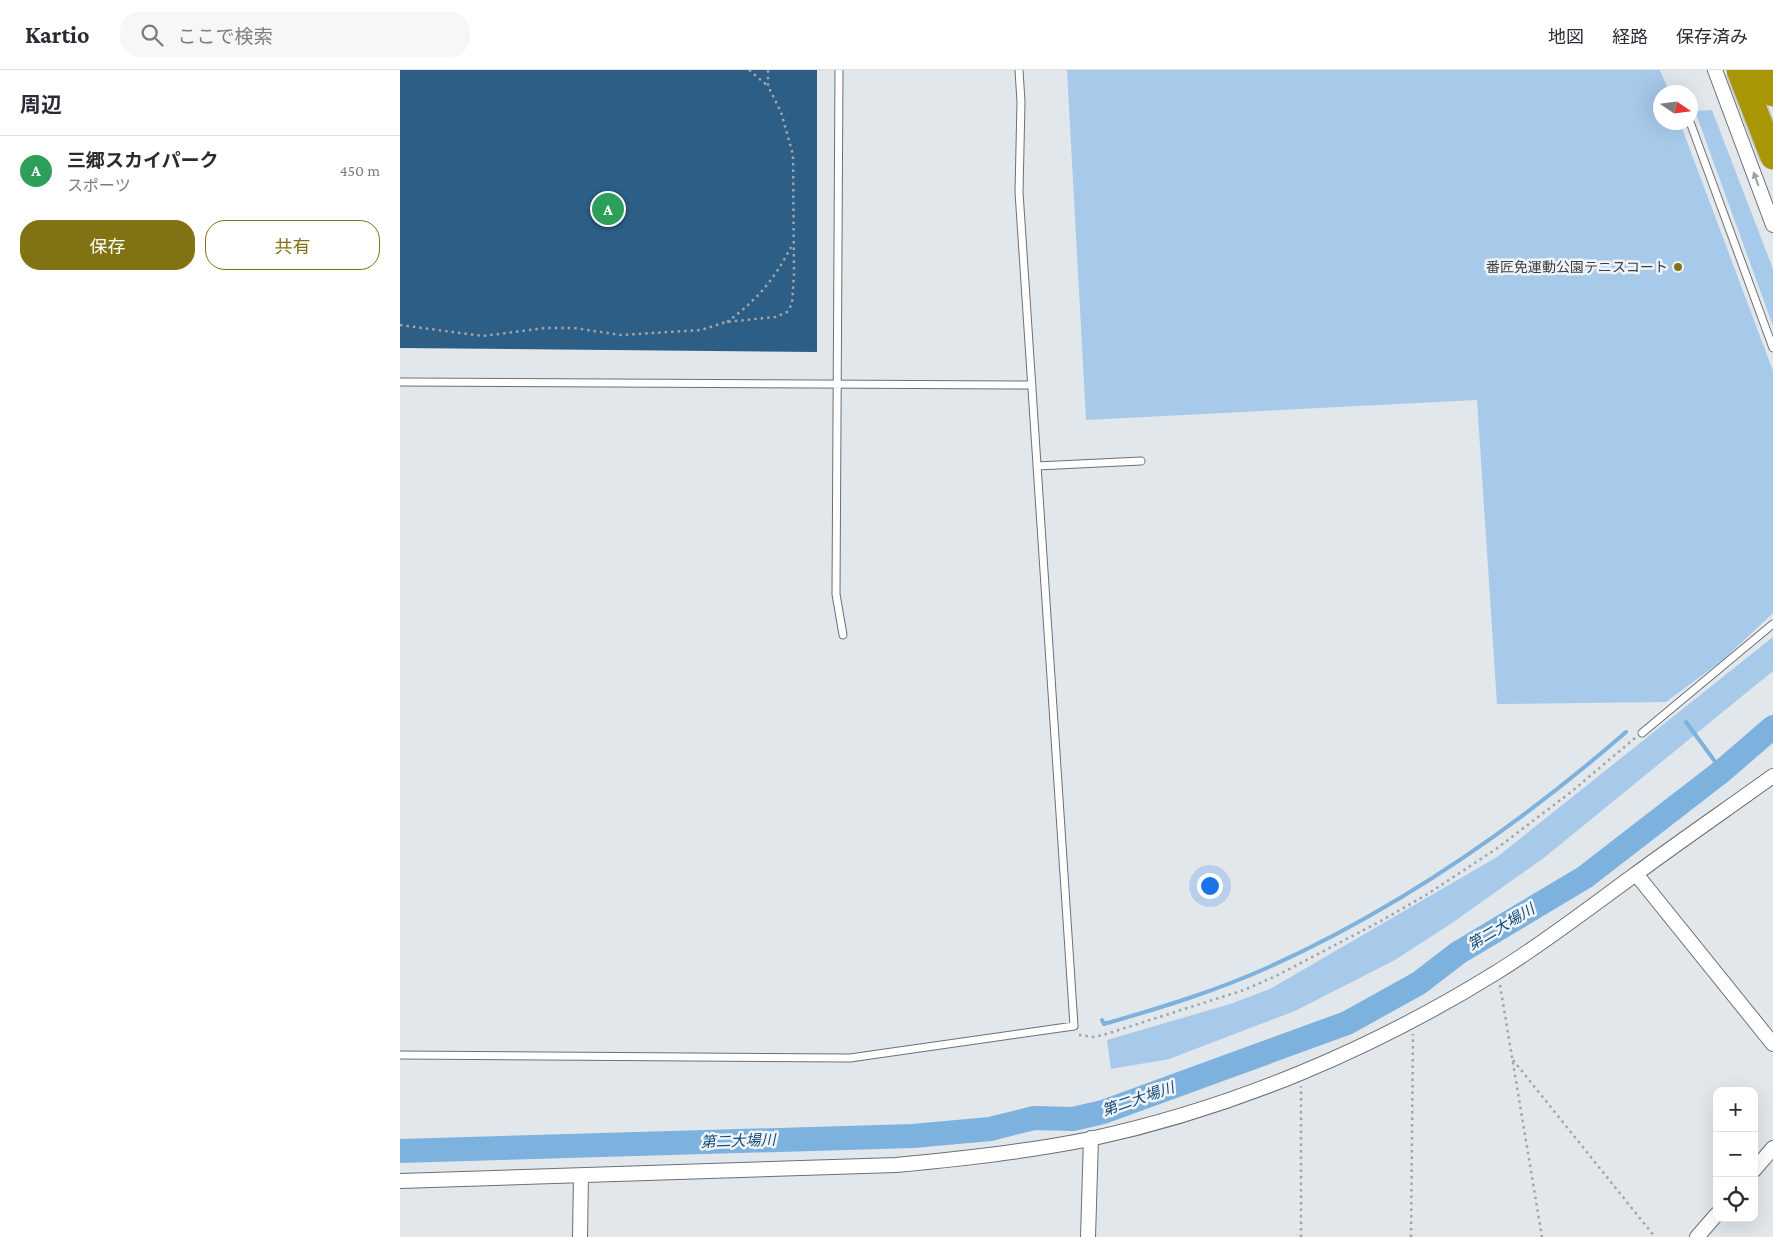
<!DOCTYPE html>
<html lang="ja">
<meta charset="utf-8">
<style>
:root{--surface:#fff;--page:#f7f7f7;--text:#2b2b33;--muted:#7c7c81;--line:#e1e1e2;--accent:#817213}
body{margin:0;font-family:"Crimson Pro","Noto Sans JP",serif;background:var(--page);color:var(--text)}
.controls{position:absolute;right:15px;bottom:15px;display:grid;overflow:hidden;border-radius:10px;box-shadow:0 5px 20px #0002}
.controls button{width:45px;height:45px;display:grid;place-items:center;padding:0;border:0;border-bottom:1px solid var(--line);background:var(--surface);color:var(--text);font:25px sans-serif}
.compass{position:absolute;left:1253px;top:15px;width:45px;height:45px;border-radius:50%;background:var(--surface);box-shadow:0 5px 20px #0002;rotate:103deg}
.you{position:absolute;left:809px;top:815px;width:18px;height:18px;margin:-12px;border:4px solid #fff;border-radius:50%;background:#1a73e8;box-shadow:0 0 0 8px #1a73e833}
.badge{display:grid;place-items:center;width:32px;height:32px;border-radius:50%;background:var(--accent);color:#fff;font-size:16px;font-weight:700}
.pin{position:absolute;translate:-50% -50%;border:2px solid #fff;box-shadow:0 1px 5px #0006}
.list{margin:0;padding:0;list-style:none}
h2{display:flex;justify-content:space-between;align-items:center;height:65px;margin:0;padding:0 20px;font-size:21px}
h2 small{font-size:16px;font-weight:400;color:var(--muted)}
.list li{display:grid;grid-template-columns:32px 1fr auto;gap:15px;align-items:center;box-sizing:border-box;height:70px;padding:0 20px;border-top:1px solid var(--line)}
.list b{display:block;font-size:19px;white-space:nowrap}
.list p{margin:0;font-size:16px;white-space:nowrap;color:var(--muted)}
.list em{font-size:16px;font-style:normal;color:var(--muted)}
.actions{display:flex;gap:10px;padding:15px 20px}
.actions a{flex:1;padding:11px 0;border:1px solid var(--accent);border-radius:20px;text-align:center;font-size:18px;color:var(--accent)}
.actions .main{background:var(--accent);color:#fff}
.icon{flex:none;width:28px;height:28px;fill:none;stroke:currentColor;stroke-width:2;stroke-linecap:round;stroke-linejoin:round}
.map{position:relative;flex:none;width:1373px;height:1167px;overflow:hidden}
header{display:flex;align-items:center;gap:30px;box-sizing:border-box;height:70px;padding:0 25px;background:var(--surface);border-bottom:1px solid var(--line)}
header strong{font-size:24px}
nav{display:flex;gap:28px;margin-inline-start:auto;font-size:18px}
.search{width:350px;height:45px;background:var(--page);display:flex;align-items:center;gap:12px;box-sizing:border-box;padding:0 18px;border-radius:20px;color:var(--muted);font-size:19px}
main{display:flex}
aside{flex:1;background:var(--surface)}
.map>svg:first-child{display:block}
.green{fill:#a7caea}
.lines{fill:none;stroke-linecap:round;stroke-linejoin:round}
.stream{stroke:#7db1de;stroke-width:4}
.river{stroke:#7db1de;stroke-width:24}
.building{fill:#2c5e86}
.service-casing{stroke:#6c7074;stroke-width:9}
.minor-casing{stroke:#6c7074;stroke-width:16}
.path{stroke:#a1a5a8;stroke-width:2.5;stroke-dasharray:2.5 4;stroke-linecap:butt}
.service{stroke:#fff;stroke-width:7}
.minor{stroke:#fff;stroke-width:14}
.motorway-bridge-casing{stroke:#c4c5c5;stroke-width:28;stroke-linecap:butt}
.motorway-bridge{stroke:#aa9505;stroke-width:25}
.oneway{fill:#9d9e9f}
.poi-dot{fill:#817213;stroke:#f0f4f8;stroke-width:2}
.labels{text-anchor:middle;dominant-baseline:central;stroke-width:5;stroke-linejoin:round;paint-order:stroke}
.poi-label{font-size:14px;fill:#3b3d3f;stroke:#f0f4f8;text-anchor:end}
.water-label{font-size:15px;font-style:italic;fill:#114c77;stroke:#f0f4f8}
</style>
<header>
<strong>Kartio</strong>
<div class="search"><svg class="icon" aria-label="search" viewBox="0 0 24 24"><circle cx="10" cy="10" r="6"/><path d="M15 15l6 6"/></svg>ここで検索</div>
<nav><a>地図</a><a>経路</a><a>保存済み</a></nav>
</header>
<main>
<aside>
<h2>周辺<small></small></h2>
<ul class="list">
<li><span class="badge" style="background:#2e9e5b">A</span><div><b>三郷スカイパーク</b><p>スポーツ</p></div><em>450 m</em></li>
</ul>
<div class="actions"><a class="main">保存</a><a>共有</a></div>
</aside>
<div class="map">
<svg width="1373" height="1167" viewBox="0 0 1373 1167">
<rect width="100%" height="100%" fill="#e2e7eb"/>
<path class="green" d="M667,0H1260L1269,22H1260V52L1280,53L1373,301V543L1324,589L1266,632L1097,634L1077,330L686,350Z
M1312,40L1373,199V256L1295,41Z
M1373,567V601L1145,787L1052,853L995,890L895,941L769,989L711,999L707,970L830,934L870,919L1097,787Z"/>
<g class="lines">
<path class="stream" d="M1286,652L1322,701
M702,950L704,954C760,938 816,921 869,897C999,838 1118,756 1226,662"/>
<path class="river" d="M0,1081L513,1066L590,1059L634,1048L673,1049L703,1042L947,953L1019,913L1058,883L1185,807L1322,701L1373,657"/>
</g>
<path class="building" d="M0,0H417V282L0,278Z"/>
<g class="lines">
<g class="service-casing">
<path id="service" d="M439,0L436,524L443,565
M1290,52L1373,278
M0,312L632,315
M637,396L741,391
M1242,663L1373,554
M0,985L450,988L674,956L619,122L621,32L619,0"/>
</g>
<g class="minor-casing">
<path id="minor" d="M1315,0L1373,155
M1236,804L1373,974
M1354,1100L1373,1078
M0,1111L496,1095C561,1089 626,1082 690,1069C834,1038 973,979 1097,902C1144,873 1189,838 1233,806C1279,772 1327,739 1373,706
M180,1167L181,1106
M688,1167L691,1068
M1297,1167L1317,1144"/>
</g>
<path class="path" d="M349,0L368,16
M327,252C357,230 374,210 391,177
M0,255L83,266L145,258H174L221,265L301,260L326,252L375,247L387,242L392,234L394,204L393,85L381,42L368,16V0
M1100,915L1142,1167
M679,965L694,967L703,965L844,920L876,906L979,852L1026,825L1096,779L1171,722L1235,668
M1113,990L1255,1167
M901,1167V1016
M1011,1167L1013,964"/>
<use href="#service" class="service"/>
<use href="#minor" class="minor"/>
<g class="motorway-bridge-casing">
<path id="motorway-bridge" d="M1339,0L1373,87
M1363,0L1373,24"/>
</g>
<use href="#motorway-bridge" class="motorway-bridge"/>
</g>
<defs><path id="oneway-solid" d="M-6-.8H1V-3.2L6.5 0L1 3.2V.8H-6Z" transform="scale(1.25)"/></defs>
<use class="oneway" href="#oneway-solid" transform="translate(1356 109) rotate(-110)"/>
<circle class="poi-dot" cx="1278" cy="197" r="5"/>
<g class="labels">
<g class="poi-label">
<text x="1268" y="197">番匠免運動公園テニスコート</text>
</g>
<g class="water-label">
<text transform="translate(1101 857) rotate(-31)">第二大場川</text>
<text transform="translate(738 1029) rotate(-19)">第二大場川</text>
<text transform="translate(338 1071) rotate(-2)">第二大場川</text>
</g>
</g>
</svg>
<div class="controls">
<button>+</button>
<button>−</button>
<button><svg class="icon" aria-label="locate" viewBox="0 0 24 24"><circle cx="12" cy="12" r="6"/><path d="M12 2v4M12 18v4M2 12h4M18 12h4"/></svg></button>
</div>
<svg class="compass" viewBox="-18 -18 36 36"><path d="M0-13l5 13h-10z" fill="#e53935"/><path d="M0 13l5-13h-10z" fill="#7c7c81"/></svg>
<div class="you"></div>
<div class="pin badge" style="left:208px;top:139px;background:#2e9e5b">A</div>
</div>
</main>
